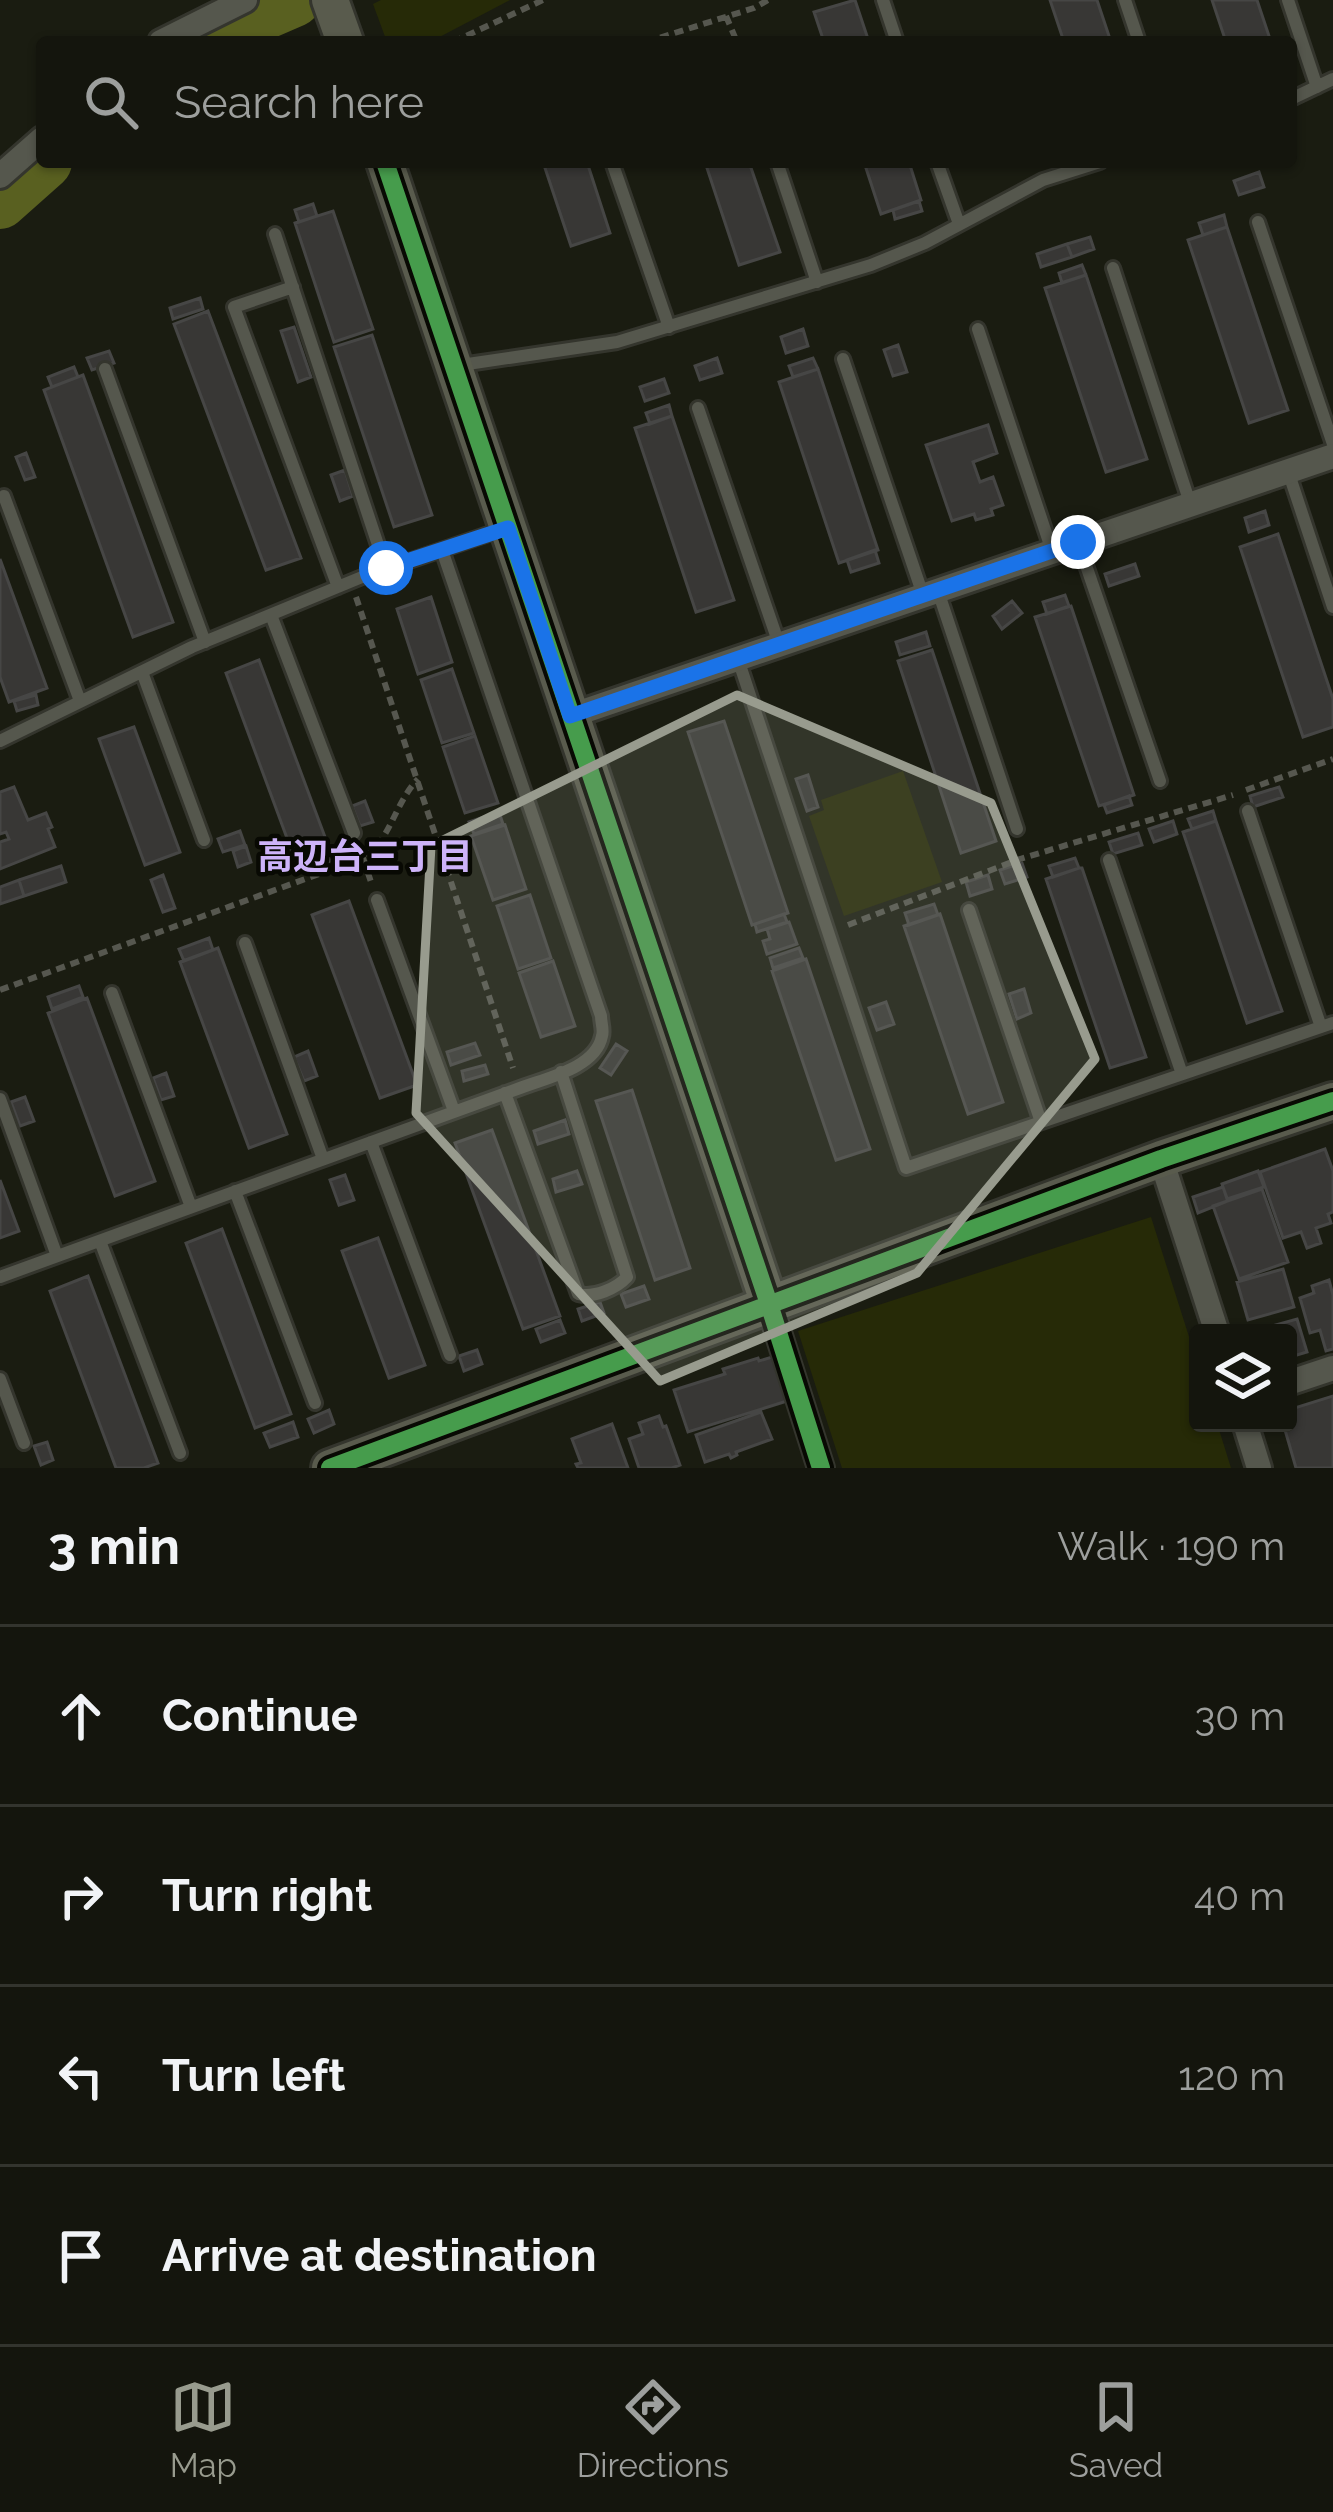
<!DOCTYPE html>
<meta charset="utf-8">
<style>
:root{--surface:#14150d;--page:#1d1e16;--text:#f1f3f6;--muted:#9d9f9d;--line:#33342e;--accent:#989b8e}
body{margin:0;font-family:Raleway,"Noto Sans JP",sans-serif;background:var(--page);color:var(--text)}
.controls{position:absolute;right:36px;bottom:36px;display:grid;overflow:hidden;border-radius:12px;box-shadow:0 3px 9px #0004}
.controls button{width:108px;height:108px;display:grid;place-items:center;padding:0;border:0;border-bottom:3px solid var(--line);background:var(--surface);color:var(--text);font:60px sans-serif}
.stop{position:absolute;width:36px;height:36px;margin:-27px;border:9px solid #1a73e8;border-radius:50%;background:#fff}
.stop.end{background:#1a73e8;border-color:#fff;box-shadow:0 3px 12px #0008}
.list{margin:0;padding:0;list-style:none}
h2{display:flex;justify-content:space-between;align-items:center;height:156px;margin:0;padding:0 48px;font-size:51px}
h2 small{font-size:39px;font-weight:400;color:var(--muted)}
.list li{display:grid;grid-template-columns:78px 1fr auto;gap:36px;align-items:center;box-sizing:border-box;height:180px;padding:0 48px;border-top:3px solid var(--line)}
.list b{display:block;font-size:45px;white-space:nowrap}
.list em{font-size:39px;font-style:normal;color:var(--muted)}
.icon{flex:none;width:66px;height:66px;fill:none;stroke:currentColor;stroke-width:2;stroke-linecap:round;stroke-linejoin:round}
.map{position:relative;flex:none;width:1333px;height:1468px;overflow:hidden}
.search{position:absolute;background:var(--surface);box-shadow:0 3px 9px #0004;left:36px;right:36px;top:36px;height:132px;display:flex;align-items:center;gap:30px;box-sizing:border-box;padding:0 42px;border-radius:12px;color:var(--muted);font-size:45px}
.sheet{height:876px;background:var(--surface)}
nav{display:flex;justify-content:space-around;align-items:center;box-sizing:border-box;height:168px;border-top:3px solid var(--line);background:var(--surface);font-size:33px;color:var(--muted)}
nav a{display:grid;justify-items:center;gap:6px}
nav .on{color:var(--accent)}
.map>svg:first-child{display:block}
.green{fill:#262a07}
.lines{fill:none;stroke-linecap:round;stroke-linejoin:round}
.river{stroke:#596020;stroke-width:54}
.building{fill:#383735;stroke:#464645;stroke-width:3}
.lane-casing{stroke:#34352d;stroke-width:18}
.street-casing{stroke:#34352d;stroke-width:30}
.secondary-casing{stroke:#34352d;stroke-width:42}
.path{stroke:#56574f;stroke-width:6;stroke-dasharray:9 6;stroke-linecap:butt}
.lane{stroke:#55574d;stroke-width:12}
.street{stroke:#55574d;stroke-width:24}
.secondary{stroke:#595b4d;stroke-width:36}
.cycleway-casing{stroke:#080903;stroke-width:26}
.cycleway{stroke:#469c4c;stroke-width:18}
.route{stroke:#1a73e8;stroke-width:15}
.marked{fill:#989b8e;fill-opacity:0.2;stroke:#989b8e;stroke-width:9;stroke-linejoin:round}
.labels{text-anchor:middle;dominant-baseline:central;stroke-width:9;stroke-linejoin:round;paint-order:stroke}
.neighbourhood-label{font-size:36px;font-weight:bold;fill:#cdb3f9;stroke:#080903}
</style>
<div class="map">
<svg width="1333" height="1468" viewBox="0 0 1333 1468">
<rect width="100%" height="100%" fill="#1a1c11"/>
<path class="green" d="M381,0H510L430,42H387L373,4Z
M903,771L942,882L844,916L809,816L824,810L821,800Z
M1151,1217L1198,1365V1423H1217L1231,1468H842L798,1331Z"/>
<g class="lines">
<path class="river" d="M197,42L294,0
M0,202L45,162"/>
</g>
<path class="building" d="M855,0L869,42H824L814,12Z
M1050,0H1097L1111,42H1064Z
M1212,0H1257L1271,42H1226Z
M543,162H587L610,233L571,246Z
M705,162H749L780,252L739,265Z
M864,162H909L921,200L881,214Z
M1259,172L1264,187L1239,195L1234,181Z
M919,201L922,211L895,219L893,210Z
M313,204L317,216L299,222L295,210Z
M333,211L373,329L334,342L295,223Z
M1224,215L1227,227L1203,235L1199,223Z
M1227,227L1288,410L1249,423L1188,240Z
M1090,237L1094,249L1072,257L1067,244Z
M1067,244L1072,257L1041,267L1037,254Z
M1082,265L1086,275L1062,283L1059,273Z
M1086,275L1147,459L1106,472L1045,288Z
M200,298L203,309L173,319L170,308Z
M208,311L301,558L266,570L174,324Z
M294,327L311,377L298,382L281,331Z
M803,329L808,346L786,353L781,337Z
M372,335L432,515L394,527L334,347Z
M898,345L907,372L893,376L884,350Z
M109,351L114,363L92,370L87,358Z
M717,358L722,373L700,380L695,366Z
M813,358L818,369L793,377L789,366Z
M74,367L78,377L52,387L48,377Z
M818,369L878,550L839,563L779,382Z
M83,375L173,622L133,637L44,390Z
M664,379L669,393L645,401L640,387Z
M669,405L672,416L650,424L646,413Z
M672,416L734,600L696,612L635,428Z
M988,425L997,453L973,462L980,482L993,477L1003,505L991,509L993,515L976,520L974,514L952,521L926,445Z
M26,453L35,477L25,480L16,457Z
M345,470L353,496L340,501L331,475Z
M1265,511L1269,525L1249,532L1245,518Z
M1278,534L1333,699V727L1303,737L1240,547Z
M875,550L879,563L851,572L847,560Z
M0,559L47,688L9,702L0,677Z
M1135,564L1139,576L1109,586L1105,574Z
M1065,595L1069,606L1047,614L1043,602Z
M431,597L452,662L418,674L397,609Z
M1012,601L1022,613L1002,629L993,616Z
M1071,606L1134,795L1099,806L1035,617Z
M926,632L930,646L900,655L896,642Z
M932,650L996,841L961,853L898,661Z
M259,660L328,845L294,857L226,673Z
M452,669L474,733L442,743L421,680Z
M36,695L38,705L17,711L14,701Z
M724,721L788,913L752,925L688,732Z
M134,727L180,852L145,865L99,739Z
M475,736L498,803L465,813L443,747Z
M808,775L818,807L807,811L796,779Z
M14,787L28,820L46,813L52,827L48,829L55,847L0,869V842L9,839L6,832L0,834V792Z
M1279,787L1283,797L1253,807L1250,796Z
M1129,796L1132,805L1107,813L1104,805Z
M365,801L373,822L360,826L352,806Z
M1213,811L1216,821L1192,829L1188,819Z
M499,812L503,824L474,834L469,822Z
M1173,821L1177,834L1154,842L1149,829Z
M1216,821L1282,1011L1247,1023L1183,832Z
M505,825L526,889L493,900L471,836Z
M240,831L245,845L223,852L218,839Z
M1138,833L1142,845L1113,854L1109,842Z
M246,846L251,862L238,867L233,851Z
M326,850L330,861L300,871L296,859Z
M1075,858L1079,868L1053,877L1049,866Z
M1022,863L1027,877L1005,884L1000,870Z
M61,866L66,882L24,896L19,880Z
M1079,868H1082L1146,1057L1110,1068L1046,879Z
M163,875L175,908L163,912L151,880Z
M988,875L992,889L970,896L966,882Z
M19,880L24,896L0,904V887Z
M530,895L551,958L518,969L497,906Z
M349,901L417,1085L380,1098L312,915Z
M934,904L938,915L909,925L905,913Z
M784,914L787,922L757,932L755,924Z
M940,914L1003,1102L968,1114L904,926Z
M789,922L797,944L767,954L763,941L770,939L767,929Z
M209,938L213,950L184,961L179,949Z
M218,948L287,1134L249,1148L180,962Z
M799,948L803,958L773,968L770,958Z
M806,959L870,1149L836,1160L772,971Z
M553,961L575,1026L541,1037L519,973Z
M79,986L83,997L52,1009L48,997Z
M1024,989L1031,1013L1017,1019L1009,994Z
M87,998L155,1181L115,1196L48,1013Z
M886,1002L894,1024L877,1030L869,1008Z
M475,1043L480,1055L451,1065L447,1052Z
M616,1044L627,1051L611,1075L600,1068Z
M308,1051L317,1076L304,1081L294,1057Z
M485,1065L488,1074L464,1081L462,1071Z
M166,1073L174,1096L161,1100L153,1078Z
M632,1090L690,1268L655,1280L596,1101Z
M25,1097L34,1121L20,1126L11,1102Z
M565,1120L569,1134L538,1144L534,1131Z
M492,1130L560,1316L523,1329L455,1143Z
M1325,1149L1333,1171V1212L1328,1214L1331,1223L1316,1228L1321,1243L1307,1248L1301,1232L1283,1238L1260,1172Z
M577,1171L582,1184L556,1192L553,1179Z
M1258,1171L1264,1187L1227,1199L1222,1184Z
M345,1175L354,1200L339,1205L330,1180Z
M0,1180L19,1231L0,1238Z
M1223,1187L1228,1201L1198,1213L1193,1197Z
M1262,1189L1288,1262L1239,1279L1213,1206Z
M222,1229L291,1414L255,1428L186,1243Z
M378,1238L425,1365L389,1378L342,1251Z
M1283,1269L1294,1307L1248,1320L1237,1282Z
M88,1276L158,1463L144,1468H116L50,1291Z
M1329,1280L1333,1295V1349L1326,1351L1320,1330L1310,1333L1300,1298L1314,1293L1312,1286Z
M644,1286L649,1299L626,1307L621,1294Z
M600,1302L604,1313L582,1321L578,1309Z
M1297,1319L1307,1352L1290,1357L1292,1364L1288,1365V1333L1254,1331Z
M560,1320L565,1333L541,1342L536,1329Z
M477,1350L482,1364L464,1371L459,1356Z
M772,1357L787,1401L688,1432L674,1390L725,1374L723,1369L758,1358L759,1361Z
M1333,1396V1468H1296L1283,1423H1288V1410Z
M329,1410L334,1424L314,1433L308,1419Z
M761,1412L772,1439L736,1452L737,1455L731,1458L729,1454L705,1462L696,1435Z
M659,1416L663,1427L666,1426L680,1465L672,1468H639L629,1439L643,1434L639,1423Z
M293,1422L298,1437L270,1447L264,1433Z
M612,1424L628,1468H578L576,1464L581,1463L572,1439Z
M47,1442L53,1460L41,1465L34,1446Z"/>
<g class="lines">
<g class="lane-casing">
<path id="lane" d="M883,0L897,42
M1125,0L1139,42
M1288,0L1317,87
M1291,99L1333,79
M612,162L669,327
M777,162L817,282
M937,162L959,224
M1258,222L1333,444
M275,234L386,569
M1113,268L1190,503
M293,287L234,307L338,587
M978,329L1052,551
M843,359L923,595
M461,365L617,342L871,265L925,243L1043,180L1100,162
M105,369L205,642
M698,408L779,644
M1288,471L1333,607
M4,496L80,701
M1078,542L1160,781
M938,591L1017,829
M271,615L354,833
M738,659L906,1168L1333,1023
M142,672L204,840
M0,741L192,647L362,577L506,528
M1248,811L1321,1027
M1109,860L1182,1074
M377,900L454,1111
M969,910L1041,1122
M245,943L323,1159
M112,993L191,1207
M505,1093L578,1294C594,1298 616,1289 627,1277L561,1072
M0,1099L57,1256
M371,1142L450,1355
M235,1191L315,1403
M100,1241L180,1453
M0,1277L520,1088C546,1078 596,1068 602,1036C604,1030 601,1023 601,1016L442,550
M0,1379L24,1443"/>
</g>
<g class="street-casing">
<path id="street" d="M161,42L245,0
M0,176L42,139
M570,716L1333,456
M1161,1159L1217,1333
M770,1307L821,1468
M1288,1383L1333,1368
M1245,1423L1259,1468"/>
</g>
<g class="secondary-casing">
<path id="secondary" d="M330,0L345,42
M385,162L770,1307
M330,1468L1161,1159L1333,1101"/>
</g>
<path class="path" d="M726,16L737,42
M453,42L543,0
M646,42L754,8L768,0
M356,597L513,1068
M1246,790L1333,759
M363,858L372,885
M848,925L1020,859L1233,795
M0,990L363,858C391,840 394,804 418,779"/>
<use href="#lane" class="lane"/>
<use href="#street" class="street"/>
<use href="#secondary" class="secondary"/>
<g class="cycleway-casing">
<path id="cycleway" d="M385,162L770,1307L821,1468
M330,1468L1161,1159L1333,1101"/>
</g>
<use href="#cycleway" class="cycleway"/>
</g>
<g class="lines">
<path class="route" d="M386,568L508,528L570,716L1078,542"/>
</g>
<path class="marked" d="M737,695L991,803L1095,1059L917,1273L660,1381L416,1113L431,846Z"/>
<g class="labels">
<g class="neighbourhood-label">
<text x="365" y="856">高辺台三丁目</text>
</g>
</g>
</svg>
<div class="controls">
<button><svg class="icon" aria-label="layers" viewBox="0 0 24 24"><path d="M12 4l9 5-9 5-9-5zM3 14l9 5 9-5"/></svg></button>
</div>
<div class="stop" style="left:386px;top:568px"></div>
<div class="stop end" style="left:1078px;top:542px"></div>
<div class="search"><svg class="icon" aria-label="search" viewBox="0 0 24 24"><circle cx="10" cy="10" r="6"/><path d="M15 15l6 6"/></svg>Search here</div>
</div>
<section class="sheet">
<h2>3 min<small>Walk · 190 m</small></h2>
<ul class="list">
<li><svg class="icon" aria-label="ahead" viewBox="0 0 24 24"><path d="M12 20V5M6 11l6-6 6 6"/></svg><div><b>Continue</b></div><em>30 m</em></li>
<li><svg class="icon" aria-label="right" viewBox="0 0 24 24"><path d="M7 20v-9h11M14 6l5 5-5 5"/></svg><div><b>Turn right</b></div><em>40 m</em></li>
<li><svg class="icon" aria-label="left" viewBox="0 0 24 24"><path d="M17 20v-9H6M10 6l-5 5 5 5"/></svg><div><b>Turn left</b></div><em>120 m</em></li>
<li><svg class="icon" aria-label="arrive" viewBox="0 0 24 24"><path d="M6 21V4h12l-3 4 3 4H6"/></svg><div><b>Arrive at destination</b></div></li>
</ul>
</section>
<nav>
<a class="on"><svg class="icon" aria-label="map" viewBox="0 0 24 24"><path d="M3 6l6-2 6 2 6-2v14l-6 2-6-2-6 2zM9 4v14M15 6v14"/></svg>Map</a>
<a><svg class="icon" aria-label="directions" viewBox="0 0 24 24"><path d="M12 3l9 9-9 9-9-9zM9 14v-3h6M13 9l2 2-2 2"/></svg>Directions</a>
<a><svg class="icon" aria-label="saved" viewBox="0 0 24 24"><path d="M7 4h10v16l-5-4-5 4z"/></svg>Saved</a>
</nav>
